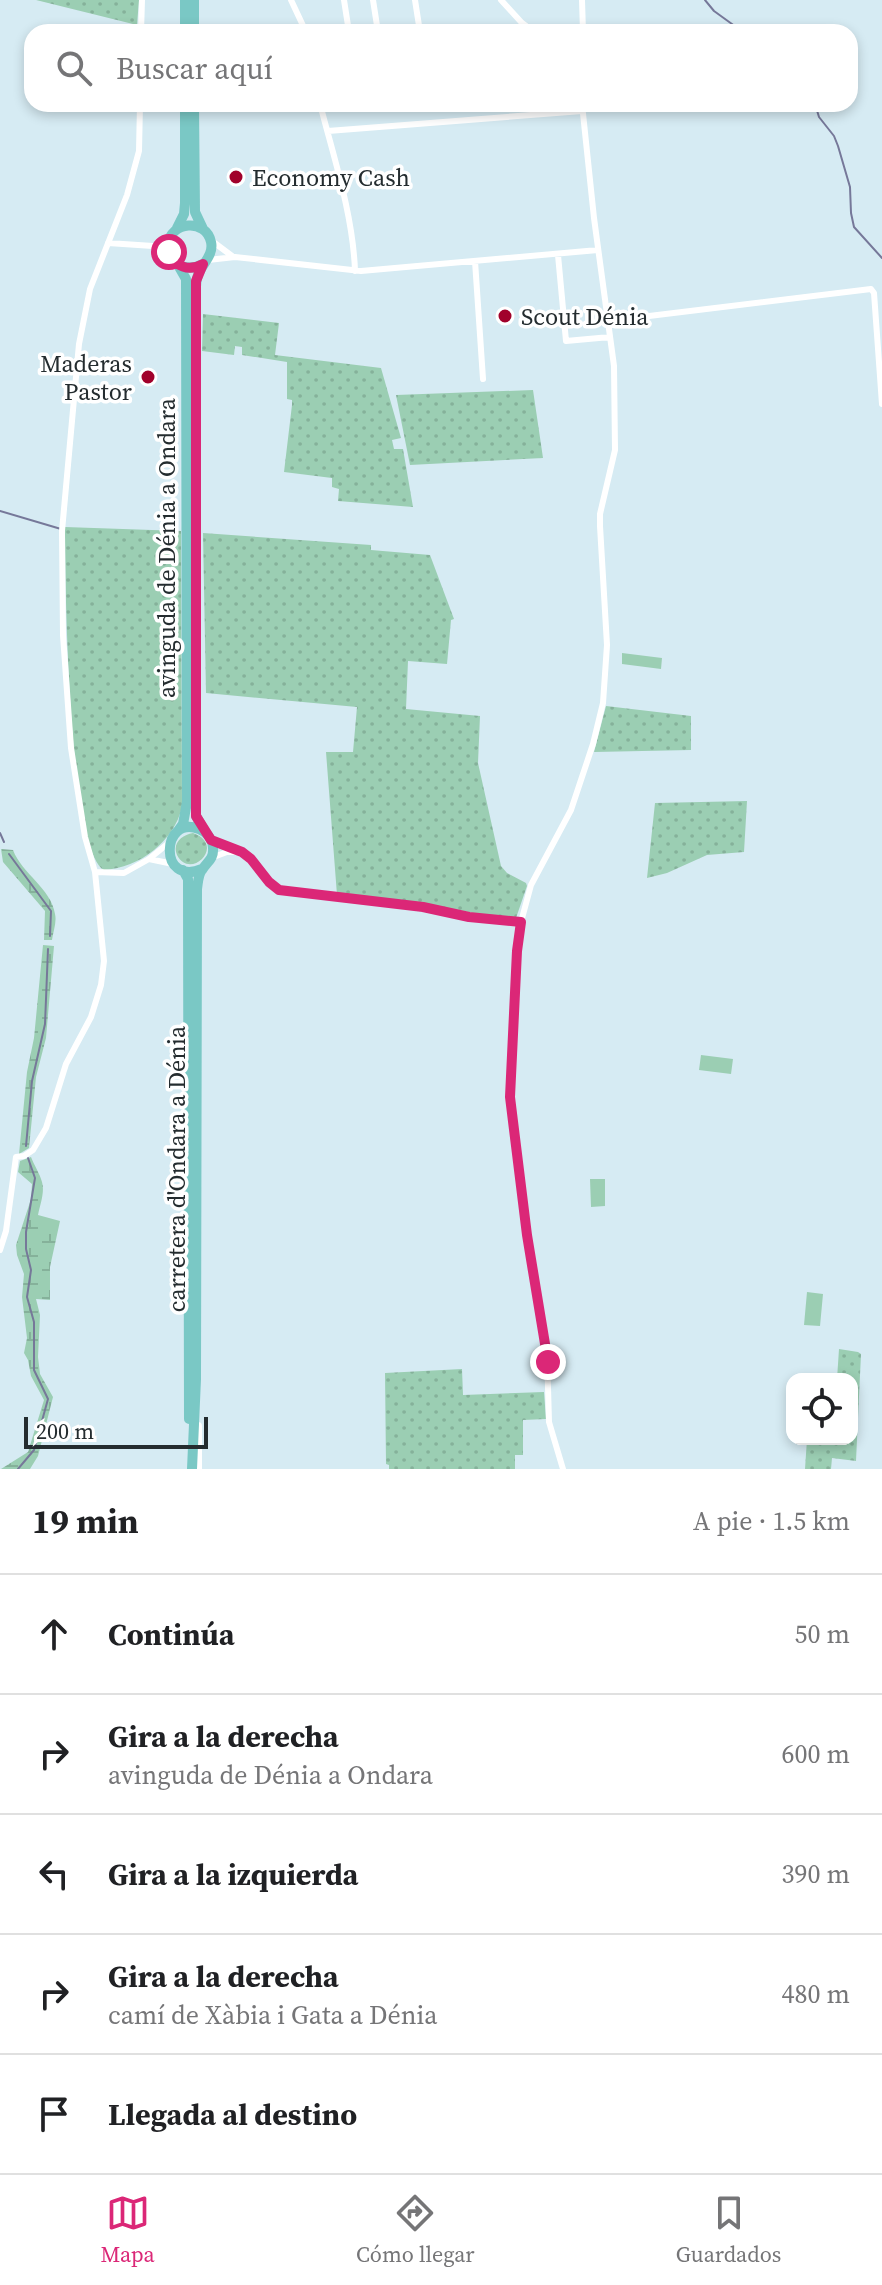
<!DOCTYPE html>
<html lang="es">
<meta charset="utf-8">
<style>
:root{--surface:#fff;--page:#f2f2f2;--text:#202124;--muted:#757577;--line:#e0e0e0;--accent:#db2777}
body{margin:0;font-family:"Source Serif 4",serif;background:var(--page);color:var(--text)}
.controls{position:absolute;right:24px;bottom:24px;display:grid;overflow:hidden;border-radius:16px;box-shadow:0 4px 12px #0003}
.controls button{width:72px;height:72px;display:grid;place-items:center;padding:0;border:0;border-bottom:2px solid var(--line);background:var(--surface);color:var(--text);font:40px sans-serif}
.scale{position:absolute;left:24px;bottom:20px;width:184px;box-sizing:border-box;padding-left:8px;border:4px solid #242c2f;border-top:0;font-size:22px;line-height:28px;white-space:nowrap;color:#242c2f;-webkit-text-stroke:6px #fff;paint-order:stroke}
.stop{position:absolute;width:24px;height:24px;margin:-18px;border:6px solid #db2777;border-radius:50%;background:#fff}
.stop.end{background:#db2777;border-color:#fff;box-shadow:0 2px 8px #0008}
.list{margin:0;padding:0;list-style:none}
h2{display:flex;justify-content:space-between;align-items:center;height:104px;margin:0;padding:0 32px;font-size:34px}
h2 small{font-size:26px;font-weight:400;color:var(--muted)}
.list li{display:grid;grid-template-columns:52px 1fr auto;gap:24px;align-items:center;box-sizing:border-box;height:120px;padding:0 32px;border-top:2px solid var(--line)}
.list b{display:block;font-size:30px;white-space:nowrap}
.list p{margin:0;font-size:26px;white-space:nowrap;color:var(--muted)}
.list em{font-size:26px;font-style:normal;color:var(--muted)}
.icon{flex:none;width:44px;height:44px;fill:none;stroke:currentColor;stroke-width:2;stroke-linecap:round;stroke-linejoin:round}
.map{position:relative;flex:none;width:882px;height:1469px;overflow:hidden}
.search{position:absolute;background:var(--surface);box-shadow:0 4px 12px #0003;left:24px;right:24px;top:24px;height:88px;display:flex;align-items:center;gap:20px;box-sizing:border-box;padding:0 28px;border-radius:24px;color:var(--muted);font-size:30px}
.sheet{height:704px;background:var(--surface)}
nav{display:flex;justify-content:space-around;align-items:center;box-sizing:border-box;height:112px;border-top:2px solid var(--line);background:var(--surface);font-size:22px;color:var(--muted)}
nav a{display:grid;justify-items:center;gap:4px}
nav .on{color:var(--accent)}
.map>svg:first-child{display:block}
.grass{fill:url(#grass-dots)}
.wetland{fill:url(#wetland-marsh)}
.green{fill:#9bceb3}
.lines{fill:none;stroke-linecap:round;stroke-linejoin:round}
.stream{stroke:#767899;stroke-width:2}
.minor{stroke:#fff;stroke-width:6}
.tertiary{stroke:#fff;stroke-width:8}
.primary{stroke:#7ac8c5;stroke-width:10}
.route{stroke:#db2777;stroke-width:10}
.poi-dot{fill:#a1012b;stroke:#fff;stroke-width:3}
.labels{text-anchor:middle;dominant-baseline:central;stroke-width:7;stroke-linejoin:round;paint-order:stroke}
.poi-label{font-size:24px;fill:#242c2f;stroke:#fff;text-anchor:start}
.street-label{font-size:24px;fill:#242c2f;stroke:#fff}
</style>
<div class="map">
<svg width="882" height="1469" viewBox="0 0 882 1469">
<defs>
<pattern id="grass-dots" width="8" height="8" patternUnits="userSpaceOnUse" patternTransform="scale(2)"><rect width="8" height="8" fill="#9bceb3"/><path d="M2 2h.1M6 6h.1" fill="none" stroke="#85b19a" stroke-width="1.8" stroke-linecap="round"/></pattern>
<pattern id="wetland-marsh" width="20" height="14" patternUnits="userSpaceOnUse" patternTransform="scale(2)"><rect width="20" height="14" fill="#9bceb3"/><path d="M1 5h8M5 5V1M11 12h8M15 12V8" fill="none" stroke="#85b19a"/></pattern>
</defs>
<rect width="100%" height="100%" fill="#d6ebf3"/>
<path class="grass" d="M36,0H139L137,25Z
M203,314L279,323L275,355L381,368L401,438L392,440L394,449H403L413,507L338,501L339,489L332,487V478L284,472L292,405V400L287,399V362L242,355V347L235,346L234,355L202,351Z
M533,390L543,458L410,465L396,395Z
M65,527L181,531L182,807C174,841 140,868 104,870C68,851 65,576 65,527Z
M203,533L371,545V550L430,555L454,619L451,620L447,664L408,661L406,709L480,716L478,763L501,866L507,873L526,883L527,886L516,918L495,917L425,904L337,895L326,752H353L357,707L206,693Z
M606,706L691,716V750L594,752Z
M747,801L744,852L707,855L667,873L647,878L655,803Z
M193,833C227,845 190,881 177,855C172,843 182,835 193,833Z
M839,1349L858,1352L861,1354L856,1461L832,1458L831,1469H805L807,1439H852V1379H837Z
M462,1369L463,1395L544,1392L546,1419L523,1420V1455H515V1469H389V1465L386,1464L385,1373Z"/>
<path class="wetland" d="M1,849L13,850C22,874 51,888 55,914C57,922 53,932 52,940H44L45,911L3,862Z
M43,945L54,946L46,1038L36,1077L29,1148L19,1154L27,1072L34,1038Z
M31,1157C34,1165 40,1174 42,1182C45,1192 40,1205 38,1215L60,1221L50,1267V1300L36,1299L40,1315L38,1357L40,1374L53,1397L38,1456L30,1469H1L28,1452L44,1400L31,1376L28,1360L24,1353L27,1338L22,1297L24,1274L17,1255L16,1245L31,1199L32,1184L18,1172L20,1161Z"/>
<path class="green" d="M622,653L662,658L661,669L622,664Z
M701,1055L733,1059L731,1074L699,1070Z
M590,1179H605V1206L591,1207Z
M807,1292L823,1294L820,1326L804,1325Z"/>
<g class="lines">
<path class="stream" d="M705,0L714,11L743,32
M815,104L819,117L834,136L838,146L850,187L851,213L854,227L882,258
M0,511L61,529
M0,833L4,842
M9,854L51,911L50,936
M26,1146L32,1081L45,1024L48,949
M18,1469L34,1450L48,1399L34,1370V1322L27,1297L31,1270L26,1249V1232L35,1178L28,1158"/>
<path class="minor" d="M291,0L306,32
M344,0L349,32
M373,0L378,32
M415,0L420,32
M501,0L522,23L534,32
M582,0L583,32
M516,30L520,32
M141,32L142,0
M320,104C334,158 353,215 355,271
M328,131L582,111
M212,241L232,256
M108,243L168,247
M558,255L566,341L610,337
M208,260L235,257L361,271L598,250
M475,261L483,379
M608,321L871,289L874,293L882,404
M211,840C225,846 242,850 253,860C262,871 267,883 279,890L423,907L469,917L521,922
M211,858L227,852H234
M149,859L173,864
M95,872L124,873L149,859L171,841
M0,1250L6,1231L16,1157L24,1156L33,1150L46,1128L66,1064L91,1017L101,985L104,961L95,872L85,837L71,748L63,635L62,531L79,344L90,289L127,195L139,151L140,104
M563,1469L549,1422L547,1352L527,1235L510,1097L517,958L521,922L531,885L571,810L593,744L603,703L607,645L600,526V514L615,450L614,366L594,218L582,104"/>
<path class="tertiary" d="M198,1469V1426"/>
<path class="primary" d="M194,0V32
M185,32V0
M194,104L195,212L203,229
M177,228L184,214L185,203V104
M203,264C188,272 167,266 168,245C170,221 206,218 211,242C214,255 202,264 198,275C195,283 196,292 196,300V816L205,832
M178,265L186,279L187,802L183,824L178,831
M183,870L188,879V886L189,1419
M192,1469L196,1379L197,889C198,883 198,875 202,870C207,862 214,859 213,848C213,840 207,832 199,829C161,814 158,887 202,869"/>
</g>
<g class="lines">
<path class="route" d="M169,252C175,267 189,272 203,264L196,281V816L211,840L242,852L251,859L269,882L279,890L423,907L469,917L521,922L517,951L510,1097L527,1235L548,1362"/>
</g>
<g class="poi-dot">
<circle cx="236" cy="177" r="8"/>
<circle cx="505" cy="316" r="8"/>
<circle cx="148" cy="377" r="8"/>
</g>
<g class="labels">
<g class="poi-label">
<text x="252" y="177">Economy Cash</text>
<text x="521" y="316">Scout Dénia</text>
<text x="132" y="363" text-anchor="end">Maderas<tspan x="132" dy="28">Pastor</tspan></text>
</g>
<g class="street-label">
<text transform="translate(166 548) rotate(-90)">avinguda de Dénia a Ondara</text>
<text transform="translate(176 1169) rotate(-90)">carretera d'Ondara a Dénia</text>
</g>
</g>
</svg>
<div class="controls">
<button><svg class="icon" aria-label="locate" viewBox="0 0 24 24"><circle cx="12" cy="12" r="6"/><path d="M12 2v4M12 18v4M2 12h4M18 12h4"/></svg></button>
</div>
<div class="scale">200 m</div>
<div class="stop" style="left:169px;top:252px"></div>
<div class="stop end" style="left:548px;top:1362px"></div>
<div class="search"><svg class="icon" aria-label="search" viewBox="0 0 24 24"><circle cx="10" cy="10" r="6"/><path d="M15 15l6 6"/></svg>Buscar aquí</div>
</div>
<section class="sheet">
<h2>19 min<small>A pie · 1.5 km</small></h2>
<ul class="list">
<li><svg class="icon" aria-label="ahead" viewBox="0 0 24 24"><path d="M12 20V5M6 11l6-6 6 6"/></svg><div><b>Continúa</b></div><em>50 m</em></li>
<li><svg class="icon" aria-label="right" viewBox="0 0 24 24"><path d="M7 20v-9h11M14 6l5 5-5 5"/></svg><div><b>Gira a la derecha</b><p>avinguda de Dénia a Ondara</p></div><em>600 m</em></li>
<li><svg class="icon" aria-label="left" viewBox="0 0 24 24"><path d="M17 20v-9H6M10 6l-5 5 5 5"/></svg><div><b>Gira a la izquierda</b></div><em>390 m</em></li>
<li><svg class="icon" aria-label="right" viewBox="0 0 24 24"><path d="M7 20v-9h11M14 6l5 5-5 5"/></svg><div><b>Gira a la derecha</b><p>camí de Xàbia i Gata a Dénia</p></div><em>480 m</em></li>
<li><svg class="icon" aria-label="arrive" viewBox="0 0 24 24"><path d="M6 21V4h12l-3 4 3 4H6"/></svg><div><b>Llegada al destino</b></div></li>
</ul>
</section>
<nav>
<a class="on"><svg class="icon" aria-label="map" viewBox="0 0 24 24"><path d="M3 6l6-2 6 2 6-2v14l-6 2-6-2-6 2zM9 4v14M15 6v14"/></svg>Mapa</a>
<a><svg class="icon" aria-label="directions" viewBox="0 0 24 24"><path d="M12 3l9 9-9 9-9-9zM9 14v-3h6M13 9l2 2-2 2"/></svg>Cómo llegar</a>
<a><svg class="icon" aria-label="saved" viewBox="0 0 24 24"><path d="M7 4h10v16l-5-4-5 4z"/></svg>Guardados</a>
</nav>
